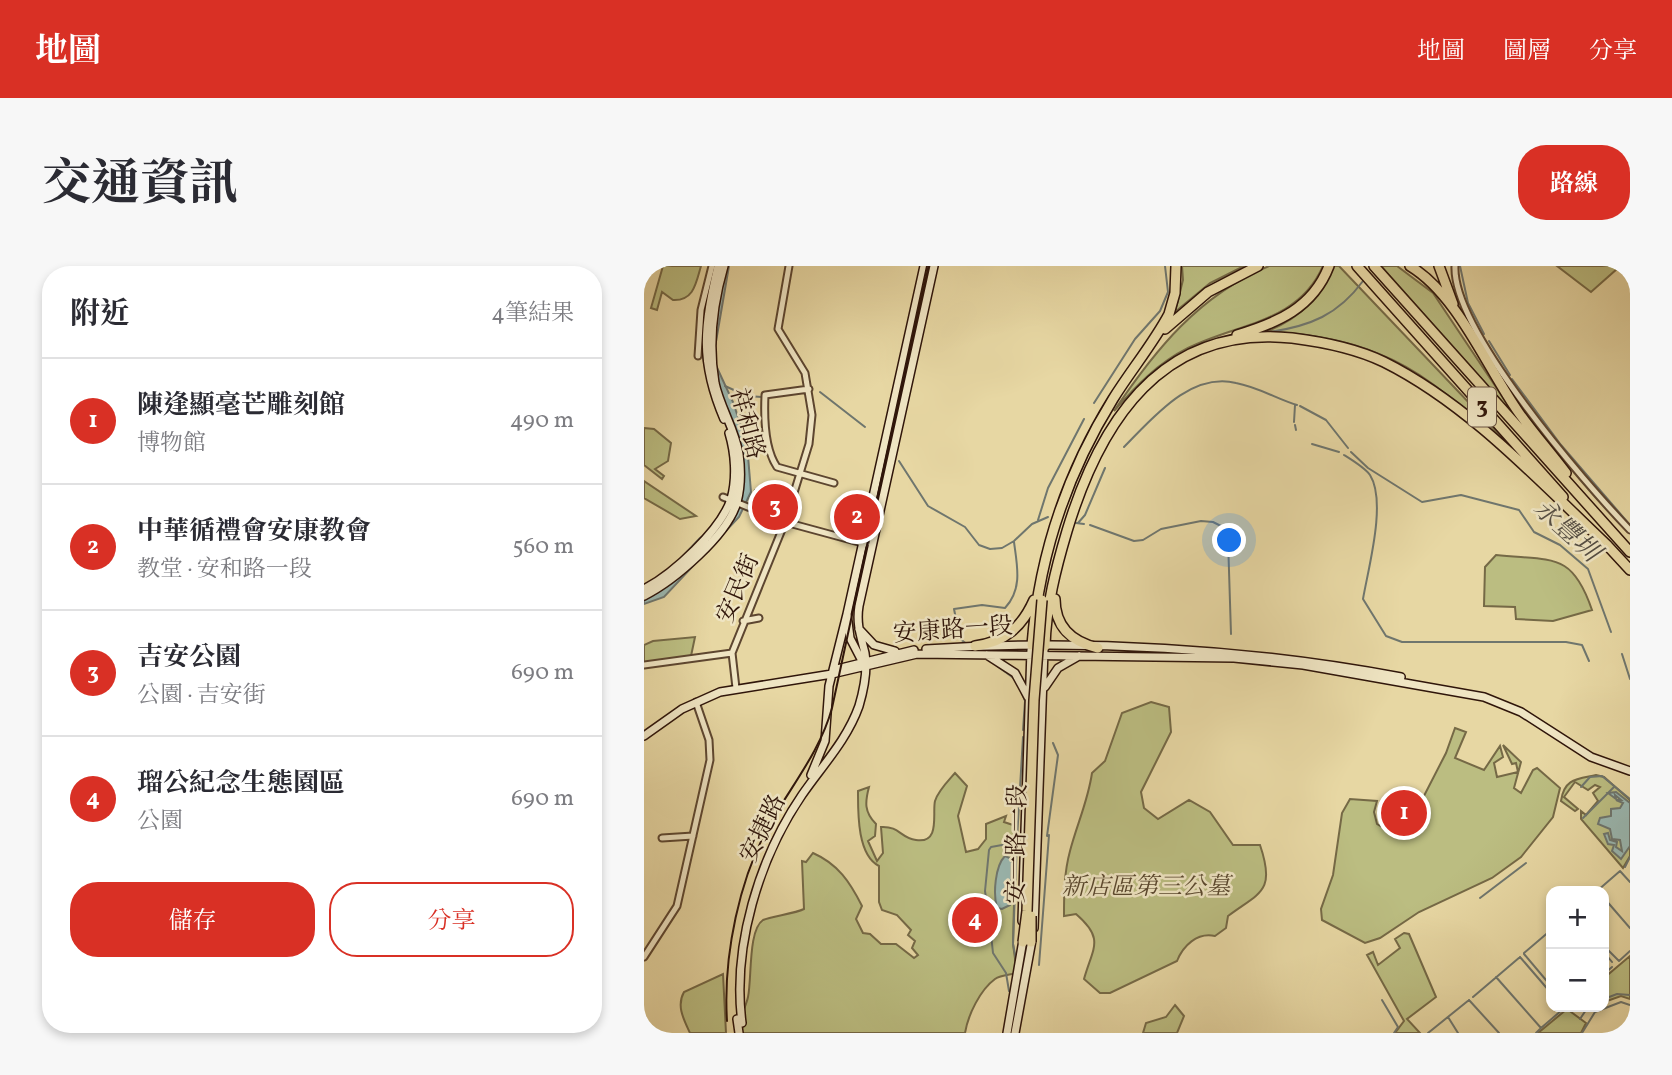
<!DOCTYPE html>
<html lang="zh-TW">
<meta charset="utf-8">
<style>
:root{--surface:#fff;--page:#f7f7f7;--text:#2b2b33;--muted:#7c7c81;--line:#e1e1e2;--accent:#d93025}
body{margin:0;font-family:Vollkorn,"Noto Serif TC",serif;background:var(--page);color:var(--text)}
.controls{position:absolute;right:21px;bottom:21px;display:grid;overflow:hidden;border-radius:14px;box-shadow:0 4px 10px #0003}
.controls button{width:63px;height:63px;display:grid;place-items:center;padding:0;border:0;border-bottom:2px solid var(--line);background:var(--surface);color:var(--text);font:35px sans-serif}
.you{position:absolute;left:586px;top:275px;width:24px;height:24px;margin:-18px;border:5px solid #fff;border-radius:50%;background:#1a73e8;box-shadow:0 0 0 10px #1a73e833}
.badge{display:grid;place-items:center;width:46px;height:46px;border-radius:50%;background:var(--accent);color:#fff;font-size:23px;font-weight:700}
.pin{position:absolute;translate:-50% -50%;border:4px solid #fff;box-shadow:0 2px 7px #0006}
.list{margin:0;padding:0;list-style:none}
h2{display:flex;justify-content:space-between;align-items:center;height:91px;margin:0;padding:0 28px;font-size:30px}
h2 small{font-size:23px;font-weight:400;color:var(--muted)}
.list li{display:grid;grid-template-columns:46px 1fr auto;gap:21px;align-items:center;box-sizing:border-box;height:126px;padding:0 28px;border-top:2px solid var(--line)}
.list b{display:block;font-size:26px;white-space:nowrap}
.list p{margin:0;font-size:23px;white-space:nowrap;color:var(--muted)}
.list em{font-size:23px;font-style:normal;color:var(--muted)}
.actions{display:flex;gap:14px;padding:21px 28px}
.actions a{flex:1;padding:16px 0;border:2px solid var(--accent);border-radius:28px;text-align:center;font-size:24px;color:var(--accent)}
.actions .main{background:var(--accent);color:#fff}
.map{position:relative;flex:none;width:986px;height:767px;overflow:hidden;border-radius:28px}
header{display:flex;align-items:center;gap:42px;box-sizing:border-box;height:98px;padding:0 35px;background:var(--accent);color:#fff}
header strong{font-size:33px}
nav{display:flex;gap:38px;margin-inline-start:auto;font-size:24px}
.intro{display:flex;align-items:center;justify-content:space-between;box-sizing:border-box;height:168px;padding:0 42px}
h1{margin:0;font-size:49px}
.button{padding:18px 32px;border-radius:28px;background:var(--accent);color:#fff;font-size:24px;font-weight:700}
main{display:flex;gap:42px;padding:0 42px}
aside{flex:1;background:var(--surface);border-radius:28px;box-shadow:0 4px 10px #0003}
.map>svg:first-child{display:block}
.green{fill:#bbbd81;stroke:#756946;stroke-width:2}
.water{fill:#9ab7b0;stroke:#6f766e;stroke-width:2}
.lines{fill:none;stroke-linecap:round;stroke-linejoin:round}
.stream{stroke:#6f766e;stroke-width:2}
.street-casing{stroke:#5d4630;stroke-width:9}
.secondary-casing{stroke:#2f150a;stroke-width:10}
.highway-casing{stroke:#2f150a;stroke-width:12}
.street{stroke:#efe5c3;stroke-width:5}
.secondary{stroke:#efe5c3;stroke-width:7}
.highway{stroke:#e7d7a3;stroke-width:9}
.tram{stroke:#2f150a;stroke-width:2}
.highway-bridge-casing{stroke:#2f150a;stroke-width:12;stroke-linecap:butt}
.highway-bridge{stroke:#e7d7a3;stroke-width:9}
.labels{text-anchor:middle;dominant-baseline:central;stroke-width:5;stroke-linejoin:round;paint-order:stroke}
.shield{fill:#efe5c3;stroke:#695342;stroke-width:2}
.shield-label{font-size:23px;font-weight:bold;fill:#2f150a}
.street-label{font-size:24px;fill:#2f150a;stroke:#efe5c3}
.park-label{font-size:24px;font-style:italic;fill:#59472e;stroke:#efe5c3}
.water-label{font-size:26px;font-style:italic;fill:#544e44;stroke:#efe5c3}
</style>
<header>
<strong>地圖</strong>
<nav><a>地圖</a><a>圖層</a><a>分享</a></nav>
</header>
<div class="intro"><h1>交通資訊</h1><a class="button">路線</a></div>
<main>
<aside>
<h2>附近<small>4筆結果</small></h2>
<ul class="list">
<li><span class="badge">1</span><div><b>陳逢顯毫芒雕刻館</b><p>博物館</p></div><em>490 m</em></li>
<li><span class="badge">2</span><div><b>中華循禮會安康教會</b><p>教堂 · 安和路一段</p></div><em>560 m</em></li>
<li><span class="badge">3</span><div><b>吉安公園</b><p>公園 · 吉安街</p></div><em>690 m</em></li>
<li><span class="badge">4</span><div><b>瑠公紀念生態園區</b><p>公園</p></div><em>690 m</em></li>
</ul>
<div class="actions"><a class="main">儲存</a><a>分享</a></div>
</aside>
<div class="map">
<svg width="986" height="767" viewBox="0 0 986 767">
<rect width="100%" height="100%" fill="#e7d7a3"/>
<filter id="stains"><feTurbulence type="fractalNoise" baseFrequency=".00286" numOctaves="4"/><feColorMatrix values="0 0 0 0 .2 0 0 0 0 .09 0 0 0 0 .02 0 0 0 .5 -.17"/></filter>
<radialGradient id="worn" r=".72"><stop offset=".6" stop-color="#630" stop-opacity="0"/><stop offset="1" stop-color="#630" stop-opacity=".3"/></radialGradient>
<path class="green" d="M19,0H57C52,17 50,35 29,34L18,26L13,44L7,42Z
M538,0H600L566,17L531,46L539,14Z
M625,0H679C654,57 594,57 544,82C514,97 492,120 470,145C511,84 555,29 625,0Z
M689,0H695L868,182C826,149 786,108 735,88C700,73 662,68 624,65C658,51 674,33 689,0Z
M737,0H753L789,27L874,154Z
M913,0H971L974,2L947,26Z
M0,162L10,163L27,177L24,195L11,203L20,210L18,213L0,199Z
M0,215L52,250L36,253L0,232Z
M111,224H147L137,246L107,235Z
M852,289C908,295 928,285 948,344L909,355L872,353L871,341L840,340L841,301Z
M51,371L47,390L0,397V379L9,375Z
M507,436L525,441L527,466L497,526L500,542L514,553L545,534L566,546L589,579H616C632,626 616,626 584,650L582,662L571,670C553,666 539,680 533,695L466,727H456L440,713C449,681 461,673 432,648L420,650C420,628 420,607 426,585C433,558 444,535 448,507L461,495L478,447Z
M811,462L822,466L811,492L840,504L856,480L859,491L850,497L853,511L874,506L872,497L868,498L859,479L877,496L870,522L877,527L889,504L893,502L916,522L909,551L877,591L848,612L775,646L736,672L721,677L678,654L677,643L689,609L698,547L706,533L733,535L730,546L733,558C742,564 755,568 764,561L802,487Z
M311,507L323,520L314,550L322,586L334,583L342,573V558L362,550L360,556L372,560L369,678L373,707C366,709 357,709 351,713C336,724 324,749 321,767H97C94,752 101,744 104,731C108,712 104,664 119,654C127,650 150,648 160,643L158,595L162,596L169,587C194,598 206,616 218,640L212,653L219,667L226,668L237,678H252L270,692L274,689L268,682L271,675L264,669L267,664L253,649L238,644L235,636V600C213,589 214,546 214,525L225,521C221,536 220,546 232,558L231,570L224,575L233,595L239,587L237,561C256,560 256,572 272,574C297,578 288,547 291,535C294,525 304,515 311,507Z
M952,509L960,511L986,534V590L979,602L937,553V545L942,549L954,535L949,527L956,521L951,519L944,524L931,516L920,531L934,543L931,545L917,535C920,512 934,513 952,509Z
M760,667L765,668L792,731L763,753L776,767H751L760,755L723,689L729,686L734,699L756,682L751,673Z
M986,690V733L977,730L960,736V712Z
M79,708L82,767H46C40,754 32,740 40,726Z
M531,739L540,750L533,767H499L502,757L522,751Z
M923,743L942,757L937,767H894Z"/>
<path class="water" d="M73,0H85L69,93L89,136L103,178L107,226L95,251L20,331L0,338V321L19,311L56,272L80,254L90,241L99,211L80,144L61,102L58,85Z
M972,526L986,537V580L977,593L968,585L970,579L964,578L960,568L964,567L966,574L973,576L972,581L978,585L976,574L968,573L966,563L954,558L956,552L967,550V543L976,542L979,537L972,534H977L971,529L972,533L964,527Z
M361,590L368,593L366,639L358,643L353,642C349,628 351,600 361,590Z"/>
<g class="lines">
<path class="stream" d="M816,0L824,37L840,68
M626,66C666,60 694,49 719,15
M845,75L866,109
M868,113L917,179L986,259
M81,120L103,130L118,131
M176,126L221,161
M450,137L491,73L516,45L524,26L521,0
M656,140L682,154L704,182
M650,156L651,139
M651,159L652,164
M668,178L695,186
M480,181C509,152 546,106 592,117C614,121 633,133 653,139
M707,186L724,202L778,236L817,229L875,244L890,266L916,279L944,303L967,366
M700,189C708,194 721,202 726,209C743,236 724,303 719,333L742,370L758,376H922L938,379L945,395
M255,195L284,240L321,261L335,279L346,283L358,282L370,275L388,258L404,251
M394,254L404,222L440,153
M432,257L440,258
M434,257L441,249L461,202
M446,259L490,275L499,274L517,263L557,255L569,256L581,262L584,273L587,368
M323,378L316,373L310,343L338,339L361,342C379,323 373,299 370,276
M978,388L986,413
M353,400L371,413
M378,427L381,435L379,464
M937,521L946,511L958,510L986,533
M939,552L970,521
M403,570L414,489L409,477
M981,601L986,591
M953,625L976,605L986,616
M836,632L882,597
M960,632L986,662
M344,646L341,625L345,584L347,581L369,577L373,573L379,471
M345,650L349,687L362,707L365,725
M960,680L975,695L986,685
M960,686L968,696
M880,687L907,664
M880,688L907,720
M876,691L907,727
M372,693L369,678L373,573L379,572
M395,699L405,569
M960,708L968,701
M852,711L897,762L918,744V741
M829,731L876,691
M960,733L973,728L986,729
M738,734L754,761L750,767
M825,734L855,767
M804,751L814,767
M936,753L944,741
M784,767L825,734
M892,767L896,763
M938,767L951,746L977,736L986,739"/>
<g class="street-casing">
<path id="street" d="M811,0C808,64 940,216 986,264
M54,90L57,44L68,0
M165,123L121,129C120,151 120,182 133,201L190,217
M79,231L141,256L222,278
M99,355L115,352
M0,399L88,387
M92,422L88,387L141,256L165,178L168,149L161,107L134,63L145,0
M18,572L49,570
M0,691L33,640L66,494L65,474L52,436"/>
</g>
<g class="secondary-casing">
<path id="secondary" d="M74,0C60,60 55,95 80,153
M0,323C29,308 77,264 87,233C93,212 91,187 85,167
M0,330C30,315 84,269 93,236C97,221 97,203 95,188C91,163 76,141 71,117C64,77 69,38 80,0
M215,363L230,379L251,385
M282,383C439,373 603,382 757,411
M343,389L371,407L384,431
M219,397L206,372L203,348L280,0
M193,403L270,384
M401,421L414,402L435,390
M0,470L38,443L76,426L188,408L273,388L590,392L659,399L840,431L877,446L947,491L986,505
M167,509L181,475L185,420L203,348
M378,655L387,384
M390,662L400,384
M93,753L95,767
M98,757C88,681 115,592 158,529C178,500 203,474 215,440C220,423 224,405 221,387C217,371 212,358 215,340L290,0
M363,767L379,674
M371,767L388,674"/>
</g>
<g class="highway-casing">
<path id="highway" d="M713,0L919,231
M730,0L986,286
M766,0C814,29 843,102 875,147C890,168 907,187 922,207
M795,0L809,38
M521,63L564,26L614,0
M593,69C633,57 669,42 685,0
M962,278L986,304
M411,333C411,361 428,376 454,382
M388,379C395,290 422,209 469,133C487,104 509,78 525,48L531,27L532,0
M331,380C361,376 378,361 390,334
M401,380C402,341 412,302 423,265C456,155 518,58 648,72C680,76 711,82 740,96C826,139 895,215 964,280"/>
</g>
<use href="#street" class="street"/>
<use href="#secondary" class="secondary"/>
<use href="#highway" class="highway"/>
<path class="tram" d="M83,755C79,690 95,611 128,554C149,518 177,483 188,442L283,0"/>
<g class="highway-bridge-casing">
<path id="highway-bridge" d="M379,676L383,645L390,434L398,334
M387,676V650"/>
</g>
<use href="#highway-bridge" class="highway-bridge"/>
</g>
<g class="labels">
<rect class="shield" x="824" y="121.5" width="28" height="39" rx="5"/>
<g class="shield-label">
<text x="838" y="141">3</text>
</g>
<g class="street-label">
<text transform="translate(102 158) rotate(75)">祥和路</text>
<text transform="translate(95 323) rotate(-67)">安民街</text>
<text transform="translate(309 365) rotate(-4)">安康路一段</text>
<text transform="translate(120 563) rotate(-64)">安捷路</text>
<text transform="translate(374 578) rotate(-89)">安一路一段</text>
</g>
<g class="park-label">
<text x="502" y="622">新店區第三公墓</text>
</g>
<g class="water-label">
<text transform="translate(922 265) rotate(42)">永豐圳</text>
</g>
</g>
<rect width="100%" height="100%" filter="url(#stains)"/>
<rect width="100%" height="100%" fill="url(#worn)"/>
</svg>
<div class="controls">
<button>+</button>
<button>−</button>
</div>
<div class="you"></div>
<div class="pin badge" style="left:760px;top:547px">1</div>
<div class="pin badge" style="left:213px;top:251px">2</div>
<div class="pin badge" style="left:131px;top:241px">3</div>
<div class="pin badge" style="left:331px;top:654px">4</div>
</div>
</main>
